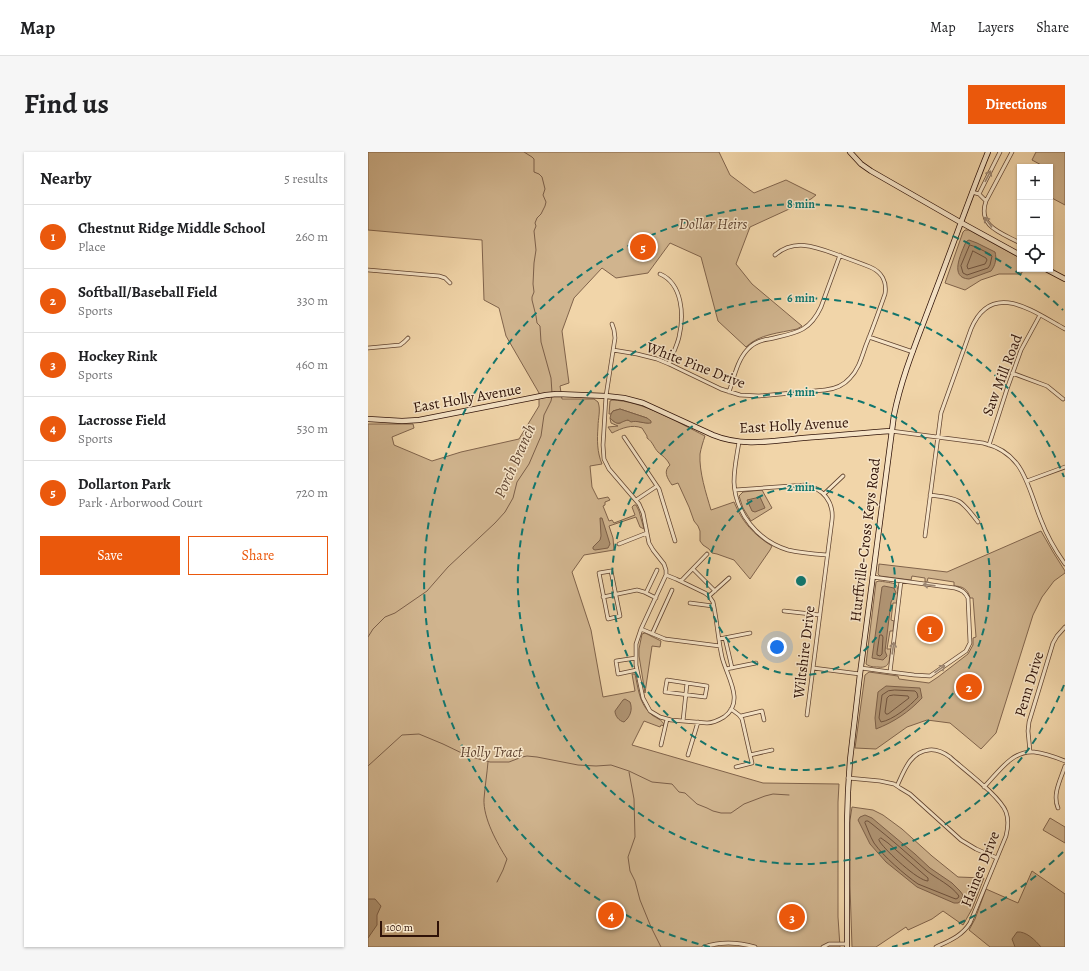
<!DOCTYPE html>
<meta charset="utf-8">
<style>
:root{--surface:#fff;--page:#f6f6f6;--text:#202124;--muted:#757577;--line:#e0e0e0;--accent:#ea580c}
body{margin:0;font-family:Alegreya,serif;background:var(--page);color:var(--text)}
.controls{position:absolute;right:12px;top:12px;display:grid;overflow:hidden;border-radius:0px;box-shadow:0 1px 3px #0004}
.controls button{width:36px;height:36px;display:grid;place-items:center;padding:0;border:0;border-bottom:1px solid var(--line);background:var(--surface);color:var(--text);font:20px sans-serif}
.scale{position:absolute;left:12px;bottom:10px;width:59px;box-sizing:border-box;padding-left:4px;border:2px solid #2f1208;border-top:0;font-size:11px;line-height:14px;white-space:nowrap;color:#2f1208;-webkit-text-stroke:3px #f6e4c7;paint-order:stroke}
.you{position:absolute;left:409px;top:495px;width:14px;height:14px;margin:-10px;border:3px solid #fff;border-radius:50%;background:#1a73e8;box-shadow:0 0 0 6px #1a73e833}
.badge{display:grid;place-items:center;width:26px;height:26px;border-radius:50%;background:var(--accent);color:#fff;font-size:13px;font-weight:700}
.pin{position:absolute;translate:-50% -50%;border:2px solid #fff;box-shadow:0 1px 4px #0006}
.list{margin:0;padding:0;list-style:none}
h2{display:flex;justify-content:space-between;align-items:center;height:52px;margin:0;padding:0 16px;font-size:17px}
h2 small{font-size:13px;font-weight:400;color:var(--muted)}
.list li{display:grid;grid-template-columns:26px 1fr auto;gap:12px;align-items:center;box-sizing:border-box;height:64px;padding:0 16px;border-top:1px solid var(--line)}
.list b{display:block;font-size:15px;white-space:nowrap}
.list p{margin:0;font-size:13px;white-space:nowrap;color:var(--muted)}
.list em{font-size:13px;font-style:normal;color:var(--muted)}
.actions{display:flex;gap:8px;padding:12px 16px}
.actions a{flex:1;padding:9px 0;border:1px solid var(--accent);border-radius:0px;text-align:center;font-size:14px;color:var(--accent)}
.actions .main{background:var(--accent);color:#fff}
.icon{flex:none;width:22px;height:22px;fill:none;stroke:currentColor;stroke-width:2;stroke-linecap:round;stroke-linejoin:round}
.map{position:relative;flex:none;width:697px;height:795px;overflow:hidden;border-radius:0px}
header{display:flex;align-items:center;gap:24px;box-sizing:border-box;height:56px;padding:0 20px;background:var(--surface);border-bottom:1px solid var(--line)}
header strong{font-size:19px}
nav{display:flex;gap:22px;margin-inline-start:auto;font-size:14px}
.intro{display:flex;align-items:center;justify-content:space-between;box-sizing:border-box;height:96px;padding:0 24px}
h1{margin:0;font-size:28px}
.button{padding:10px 18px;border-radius:0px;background:var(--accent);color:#fff;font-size:14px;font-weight:700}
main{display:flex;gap:24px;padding:0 24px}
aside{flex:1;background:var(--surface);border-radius:0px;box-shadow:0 1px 3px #0004}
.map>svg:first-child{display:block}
.green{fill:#d0b48e;stroke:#80634b}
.water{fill:#af9372;stroke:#7c5f48}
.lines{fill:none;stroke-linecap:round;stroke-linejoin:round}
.shore{stroke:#6f523d;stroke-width:1}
.stream{stroke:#7c5f48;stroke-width:1}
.street-casing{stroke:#604330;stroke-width:4.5}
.secondary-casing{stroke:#2f1208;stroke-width:6}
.street{stroke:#f6e4c7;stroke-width:3}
.secondary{stroke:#f6e4c7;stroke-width:4.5}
.oneway{stroke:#9c8671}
.ring{fill:none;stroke:#0f766e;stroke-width:2;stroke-dasharray:7 5}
.labels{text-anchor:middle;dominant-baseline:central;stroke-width:3;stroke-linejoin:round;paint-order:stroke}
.park-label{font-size:15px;font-style:italic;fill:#5f4330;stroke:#f6e4c7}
.street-label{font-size:15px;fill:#2f1208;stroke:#f6e4c7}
.water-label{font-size:16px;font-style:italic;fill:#624632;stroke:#f6e4c7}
.centre{fill:#0f766e;stroke:#f6e4c7;stroke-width:2}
.ring-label{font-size:12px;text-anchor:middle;font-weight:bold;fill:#0f766e;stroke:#f6e4c7;stroke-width:3;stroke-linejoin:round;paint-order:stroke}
</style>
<header>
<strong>Map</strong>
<nav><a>Map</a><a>Layers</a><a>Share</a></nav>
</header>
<div class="intro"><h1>Find us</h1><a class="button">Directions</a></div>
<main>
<aside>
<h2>Nearby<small>5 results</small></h2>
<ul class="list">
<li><span class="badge">1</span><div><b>Chestnut Ridge Middle School</b><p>Place</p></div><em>260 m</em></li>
<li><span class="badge">2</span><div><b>Softball/Baseball Field</b><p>Sports</p></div><em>330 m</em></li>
<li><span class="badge">3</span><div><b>Hockey Rink</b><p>Sports</p></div><em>460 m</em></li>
<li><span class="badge">4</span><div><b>Lacrosse Field</b><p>Sports</p></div><em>530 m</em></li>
<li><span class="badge">5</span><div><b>Dollarton Park</b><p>Park · Arborwood Court</p></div><em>720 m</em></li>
</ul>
<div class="actions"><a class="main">Save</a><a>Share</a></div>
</aside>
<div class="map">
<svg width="697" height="795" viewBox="0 0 697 795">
<rect width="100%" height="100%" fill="#f1d5a9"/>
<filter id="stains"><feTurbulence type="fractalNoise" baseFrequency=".005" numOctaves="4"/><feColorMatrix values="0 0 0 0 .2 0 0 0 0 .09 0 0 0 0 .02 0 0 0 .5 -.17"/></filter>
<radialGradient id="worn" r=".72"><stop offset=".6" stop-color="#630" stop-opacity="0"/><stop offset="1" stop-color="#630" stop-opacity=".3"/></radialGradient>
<path class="green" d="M0,0H351L362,23L386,41L418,28L448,43L443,47L382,75L368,112L384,132L434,174L429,177C412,181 391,182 378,195L350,169L333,105L302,91L280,121L248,126L234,116L206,146L194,179L201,231L192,234L194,247H226L230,250C233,258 230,266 230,275C229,288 229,300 234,312L222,314L224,335L230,347L240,345L242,348L237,350V353L235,354L241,369L244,368L246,371L267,363L264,355L266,353H268L271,359L276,377L272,375L268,365L241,374L245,386L246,398L216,403L204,420L223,478L235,545L267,539L264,522H267C270,535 271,550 281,560C285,566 296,567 296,574L293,573L292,575L276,569L264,593L395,631L471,632L470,650V765L472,795H0V272H45L46,276L24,285L26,293L64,309L93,300L151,287L171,254V241L138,184L131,156L116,148L114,88L0,78Z
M668,0H697V53L682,45V15H677L664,8Z
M597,78H601L652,106V117H656L653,122H631L613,128L597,138L577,131L595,80Z
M244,248C275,249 309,270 337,284C335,290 333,296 332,302C331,320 338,341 343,358L366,350C374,370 386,383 404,394L402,398L382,427L366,408L349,402L344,401L341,397L335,393L332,389V379L330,374L326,369L321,355L310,331L304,333C299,326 295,319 302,313C299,307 295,304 290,300C286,296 285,290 279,286V284L274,276C264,272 254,276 244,281L240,275L250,274L243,271L242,266C254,277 251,268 260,268C265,268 275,271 281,271L279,266L252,257L245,259L243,262H241L242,249Z
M394,338L404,356L383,369L375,356L371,344L375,340Z
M673,379L685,400L697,419V421L686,429L674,445L665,463L628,581L613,597L582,571L559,568L539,575L508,597L487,596L497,523L501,520L530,524L531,527L561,531L570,525L600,502L605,493V486L608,485L605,446H602C600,437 594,434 586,434V430L560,426L559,430H557V426L544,424L543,428L512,424L510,422L511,412L579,420Z
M511,429C531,432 531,430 529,451H525L523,468L526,469L525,479H522L519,497H523C521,507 523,517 510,515C506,515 502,515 498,512L508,430Z
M277,481L293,489L292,495L284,494L277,541L271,504V497L274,482Z
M484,655L505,658L515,663L534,677L564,704L590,725L616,726L604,757L595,773L575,759L564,767L540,778L538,775L508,795H484L482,734V668Z
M682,666L697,675V691L675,678Z
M664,719L697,742V795H622L601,778L607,767L618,737L650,751Z"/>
<path class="water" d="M601,88L609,91L627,100C629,107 627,114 623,119L601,127C581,126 593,102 597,92L599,89Z
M252,257L279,266L283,269V271C276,272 269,268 263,270L260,268C251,270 251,275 242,266L243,262L245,259Z
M392,345L397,356L387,360L384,359L379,348Z
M232,366H234L242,392L240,396L227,398L225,397V395L232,388L233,384Z
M516,434L526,436L528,441L523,450L517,499L519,504L515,508L504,506L514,435Z
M518,534L552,536L554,546C541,560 526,570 508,577L507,566L510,540Z
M257,547L262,550C265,558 262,565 256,570C251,569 247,564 247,559L255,548Z
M497,663L504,666L510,671L547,702L562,716L584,731L592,739L595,743L593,749L590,751H586L549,735L518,710L502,692L490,668L492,665Z
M0,747H7L13,754L9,763V773L0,786Z
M649,780C658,779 667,788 673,795H647L644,787Z"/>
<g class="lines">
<path class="shore" d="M602,93L608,95L622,102L624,104L622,113L620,116L599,123L595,121L593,114Z
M605,99L618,106L619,108L617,112L600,117L599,114L604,101Z
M512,483H514L515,485L514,502L512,504L509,503V501Z
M527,538L547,539L549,541L550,545C542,554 525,568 513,570L511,566L514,543L520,539Z
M526,543L540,544L541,546L520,562H518L517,560L519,546L521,544Z
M498,669H500L504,672C523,687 541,703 559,719C569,727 583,733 591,744L590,746L588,747L585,746L550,732C537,723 515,704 506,691C502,684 500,678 497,671Z
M513,686L520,691L560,726V729C550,729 518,699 512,690L511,688Z"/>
<path class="stream" d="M156,0L164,5L166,7V20L171,22L174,25L177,37L175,43L178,50L177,54L173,62L169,66L167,71L168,74L166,79L168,98L166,111L165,132L166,140L164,145V148L168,164L169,171L172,174L173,190L183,226L184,241
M0,485L5,477L17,465L27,461L59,439L80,415L127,371L137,360L145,346L149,330L161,312L173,284L176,263L183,249L184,244
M120,610C119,622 117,634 116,647C115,666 129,691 139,707L135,718L129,730
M0,614L34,583L51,582L75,592L100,604L122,610H141L154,605L159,604L169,605L210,613L228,614L243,613L261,619L284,630L304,632L311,640L317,641L329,652L339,656L345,659L353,661H363L376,652L397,644L405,642L421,643
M261,620L266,647L267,685L260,705L262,719L267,729L272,748L283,775L293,795"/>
<g class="street-casing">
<path id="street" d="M644,0L618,49C609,75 634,81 652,91
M604,40L611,42L632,0
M611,42L618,49
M0,118L71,124L77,126L82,131
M292,122C315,132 316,164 311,185C309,194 304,203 301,212
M244,172L246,178L247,186L238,244L235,293L236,307L241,317L271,352L275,361L281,391L285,398L296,412L298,418V423L308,427L337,441L341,444L345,450C349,468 350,487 354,505C358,523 378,550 356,565C351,568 346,571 339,571L303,568L292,565L282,559L275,546L268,513V492L273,477L298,423
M501,185L545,200
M0,196L32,193L36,190L40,186
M245,198L269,202L289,207L301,212L353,237L372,243L391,244L457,238C467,237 476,233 482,226C491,217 494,204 498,193C505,176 511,159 517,142C519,130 514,120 502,115C492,111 481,107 470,103C448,95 427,86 407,103
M644,221L679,234L695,247
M361,240C366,226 369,209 379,198C385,191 393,188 401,187C426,181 441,181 453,155L472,103
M523,279L615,291C657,301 659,334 673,368C679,384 687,398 697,412
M256,285L291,337L307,389
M371,290C369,303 366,316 366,330C367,361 390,389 420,398C433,401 446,402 459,403
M621,293L639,237L653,198L672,163
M659,329L697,315
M367,338L437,333C455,336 466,350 464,368L439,563
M456,342L475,324
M562,343C592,347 592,346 610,370
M268,348L289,334
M557,384L573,261L603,177C624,127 666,160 697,177
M251,392L279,381
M325,417L347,439
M243,419L252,464L240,467L231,421Z
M504,425L587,436C594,438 597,440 600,446L602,491L598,499L562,524L546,523L522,520
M313,429L339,402
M278,441L289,418
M341,444L361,426
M235,445L269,438L276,440L288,446
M322,451L345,454
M416,459L452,463
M273,477L297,487L352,494
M284,482L304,438
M357,486L364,516
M351,487L382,481
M268,506L248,509L250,522L269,518
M445,516L492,522
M493,516L522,520L533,429
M358,517L388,511
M299,528L339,534L337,545L297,540Z
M363,557L371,563L374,567L384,611L368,615
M373,564L394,559L396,568
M315,569L319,531
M293,593L299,567
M662,600L660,579L661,570L685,491L689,484L697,475
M320,603L330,570
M382,603L404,598
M480,626L512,629L526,632L532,636L542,642L593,688L608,697L629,706
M529,634C536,619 542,600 561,598C569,597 575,600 582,605C595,617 632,644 638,660C641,668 640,676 638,684L602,771C594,784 581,789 568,795
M616,635C630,621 644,598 666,600C677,601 687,605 697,609
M690,656C684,642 693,627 697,614
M336,795C353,789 370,790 387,795
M455,795L461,792H479"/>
</g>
<g class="secondary-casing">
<path id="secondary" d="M482,0L493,12L503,19L592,70L652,103
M678,117L697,127
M0,267L34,269L51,268L178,243L189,242L238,244L256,246L275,251L345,283C374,295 404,289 435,286C465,284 494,281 523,279
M479,795V671L480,640L482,608L492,522L526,263C534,223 550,186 564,148C583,99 600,49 620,0"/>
</g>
<use href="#street" class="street"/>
<use href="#secondary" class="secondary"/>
</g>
<defs><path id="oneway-shaft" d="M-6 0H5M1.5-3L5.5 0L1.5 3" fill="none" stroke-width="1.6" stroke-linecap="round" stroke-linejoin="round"/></defs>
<g class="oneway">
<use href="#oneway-shaft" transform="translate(620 24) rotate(-63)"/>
<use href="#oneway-shaft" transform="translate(620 70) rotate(-127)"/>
<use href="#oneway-shaft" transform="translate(561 433) rotate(-173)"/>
<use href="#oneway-shaft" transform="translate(525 496) rotate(-82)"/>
<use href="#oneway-shaft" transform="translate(572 517) rotate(-35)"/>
</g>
<g class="ring">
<circle cx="433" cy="429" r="94"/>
<circle cx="433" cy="429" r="189"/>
<path d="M696 533A283 283 0 1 1 696 325"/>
<path d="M695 700A377 377 0 0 1 524 795M342 795A377 377 0 1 1 695 158"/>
</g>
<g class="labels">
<g class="park-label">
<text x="345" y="72">Dollar Heirs</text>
<text x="123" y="600">Holly Tract</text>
</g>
<g class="street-label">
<text transform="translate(328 213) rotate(21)">White Pine Drive</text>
<text transform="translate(634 223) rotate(-69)">Saw Mill Road</text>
<text transform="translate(99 246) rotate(-10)">East Holly Avenue</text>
<text transform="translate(426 273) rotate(-3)">East Holly Avenue</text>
<text transform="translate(497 388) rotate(-83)">Hurffville-Cross Keys Road</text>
<text transform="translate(436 500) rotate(-83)">Wiltshire Drive</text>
<text transform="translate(661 532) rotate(-73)">Penn Drive</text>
<text transform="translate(612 717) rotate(-68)">Haines Drive</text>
</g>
<g class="water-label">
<text transform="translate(147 309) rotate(-66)">Porch Branch</text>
</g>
</g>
<circle cx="433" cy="429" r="6" class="centre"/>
<g class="ring-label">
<text x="433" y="56">8 min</text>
<text x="433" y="150">6 min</text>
<text x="433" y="244">4 min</text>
<text x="433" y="339">2 min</text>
</g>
<rect width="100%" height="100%" filter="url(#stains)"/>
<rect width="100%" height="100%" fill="url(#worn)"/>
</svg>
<div class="controls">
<button>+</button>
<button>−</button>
<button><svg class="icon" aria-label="locate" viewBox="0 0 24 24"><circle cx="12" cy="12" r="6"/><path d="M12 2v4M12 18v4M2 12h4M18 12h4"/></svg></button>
</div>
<div class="scale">100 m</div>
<div class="you"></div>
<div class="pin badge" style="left:562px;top:477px">1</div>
<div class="pin badge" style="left:601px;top:535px">2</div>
<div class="pin badge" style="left:424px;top:765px">3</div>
<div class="pin badge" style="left:243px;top:763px">4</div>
<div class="pin badge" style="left:275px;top:95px">5</div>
</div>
</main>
